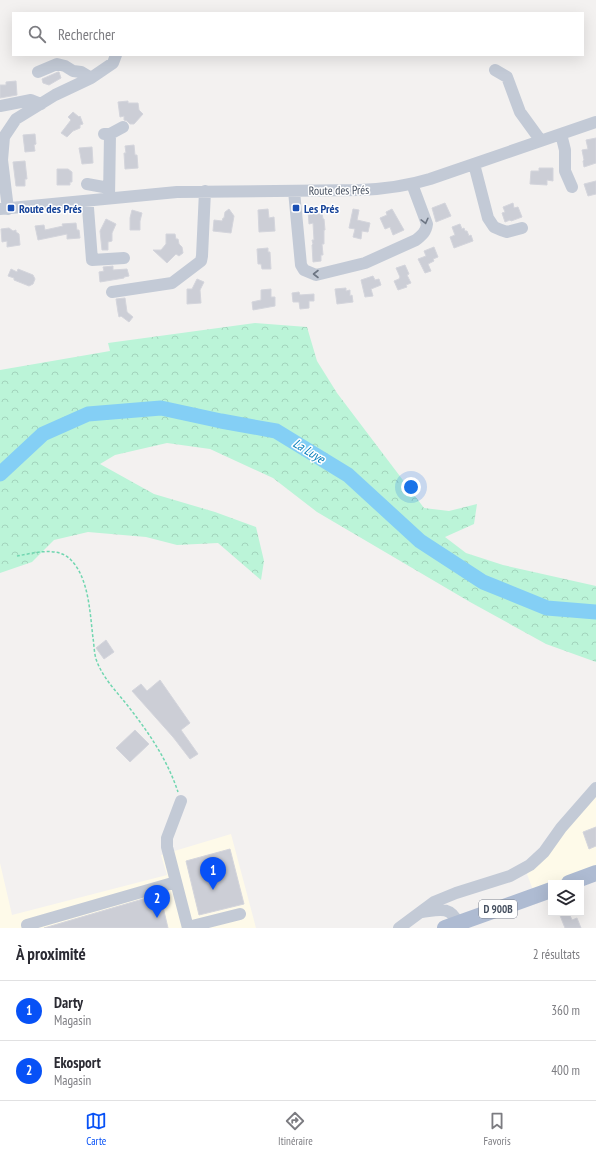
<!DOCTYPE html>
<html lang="fr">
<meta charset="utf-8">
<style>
:root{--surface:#fff;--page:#f2f2f3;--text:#2b2b33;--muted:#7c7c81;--line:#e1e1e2;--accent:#0751f6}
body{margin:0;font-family:"PT Sans Narrow",sans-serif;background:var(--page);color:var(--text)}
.controls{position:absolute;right:12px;bottom:12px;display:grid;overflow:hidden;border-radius:0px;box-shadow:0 4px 16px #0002}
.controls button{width:36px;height:36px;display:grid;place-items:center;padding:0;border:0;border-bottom:1px solid var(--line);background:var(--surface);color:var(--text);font:20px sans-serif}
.you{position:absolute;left:411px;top:487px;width:14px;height:14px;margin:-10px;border:3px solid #fff;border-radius:50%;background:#1a73e8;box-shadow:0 0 0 6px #1a73e833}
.badge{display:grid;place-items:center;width:26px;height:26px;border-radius:50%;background:var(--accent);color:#fff;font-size:13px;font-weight:700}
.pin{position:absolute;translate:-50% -33px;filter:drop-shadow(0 1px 2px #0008)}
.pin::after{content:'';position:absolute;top:21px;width:14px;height:12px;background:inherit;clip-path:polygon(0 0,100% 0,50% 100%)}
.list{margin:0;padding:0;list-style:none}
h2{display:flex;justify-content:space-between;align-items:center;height:52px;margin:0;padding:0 16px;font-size:17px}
h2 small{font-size:13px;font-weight:400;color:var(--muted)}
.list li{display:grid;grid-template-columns:26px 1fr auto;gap:12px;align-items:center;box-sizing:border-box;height:60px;padding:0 16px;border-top:1px solid var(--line)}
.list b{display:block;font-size:15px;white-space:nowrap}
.list p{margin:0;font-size:13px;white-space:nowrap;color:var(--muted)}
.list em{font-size:13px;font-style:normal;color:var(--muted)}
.icon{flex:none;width:22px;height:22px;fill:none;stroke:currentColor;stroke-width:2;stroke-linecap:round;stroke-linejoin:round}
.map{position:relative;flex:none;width:596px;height:928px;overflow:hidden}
.search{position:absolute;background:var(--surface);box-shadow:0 4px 16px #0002;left:12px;right:12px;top:12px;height:44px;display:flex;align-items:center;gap:10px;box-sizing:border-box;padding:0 14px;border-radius:0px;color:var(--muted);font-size:15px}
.sheet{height:172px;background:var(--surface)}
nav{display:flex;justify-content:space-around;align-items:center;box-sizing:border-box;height:56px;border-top:1px solid var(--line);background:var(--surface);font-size:11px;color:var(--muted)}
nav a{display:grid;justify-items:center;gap:2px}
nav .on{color:var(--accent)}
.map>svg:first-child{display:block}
.commercial{fill:#fefae9}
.forest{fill:url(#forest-crowns)}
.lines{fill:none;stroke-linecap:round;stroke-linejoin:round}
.river{stroke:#84cff5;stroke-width:15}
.building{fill:#ccced6;stroke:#d4d5dc}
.path{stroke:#70d6b0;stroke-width:1.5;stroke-dasharray:3 2;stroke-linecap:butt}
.minor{stroke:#c3cad6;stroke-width:12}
.major{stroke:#aebbd2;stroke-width:16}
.oneway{stroke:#6c7583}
.transit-dot{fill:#1a4fb4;stroke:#fff;stroke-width:1.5}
.labels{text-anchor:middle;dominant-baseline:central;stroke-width:3;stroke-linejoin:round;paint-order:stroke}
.shield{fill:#fff;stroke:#7e8490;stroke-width:1}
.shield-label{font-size:11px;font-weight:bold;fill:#465060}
.street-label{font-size:12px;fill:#465060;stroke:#fff}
.transit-label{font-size:12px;font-weight:bold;fill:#164399;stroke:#fff;text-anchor:start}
.water-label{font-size:13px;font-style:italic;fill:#007bb9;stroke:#fff}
</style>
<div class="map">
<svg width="596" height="928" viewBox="0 0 596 928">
<defs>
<pattern id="forest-crowns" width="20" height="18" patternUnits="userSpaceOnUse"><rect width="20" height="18" fill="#bbf4d8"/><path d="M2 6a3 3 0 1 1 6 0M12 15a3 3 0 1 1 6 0" fill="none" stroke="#a2d3bc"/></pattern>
</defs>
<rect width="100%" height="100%" fill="#f3f1f0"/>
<path class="commercial" d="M596,796V867L533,890L527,874L587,802Z
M231,834L256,928H0V863L12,915L167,875L161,855Z"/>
<path class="forest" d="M255,323L307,327L317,361L337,393L424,508L449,511L477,504L474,524L445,537L466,553L503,565L596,586V662L546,644L470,602L317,512L273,478L210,449L167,443L115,455L100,464L154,494L215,512L256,527L264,561L261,580L218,543L177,545L146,537L88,532L54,540L32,562L0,573V370L110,351L108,343Z"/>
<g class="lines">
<path class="river" d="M0,474L43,434L88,414L161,408L221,421L276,431L348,475L420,541L483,582L547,608L596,612"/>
</g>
<path class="building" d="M58,72H59L61,78L49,85L43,83L42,79Z
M16,81L17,95L0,98V85H6V82Z
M128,101V103H138L139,110L143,114L134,124H130L127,121L124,120V116L120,117L118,102Z
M73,112L79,117L80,116L83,124L80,125V128L73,131L67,137L61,133L71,120L68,117Z
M35,134L36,144L34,145L35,151L25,152L23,135Z
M596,138V163L584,167L583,161L584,160L582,150L588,149L586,140Z
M134,145L135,155H137L138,168L125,169L124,153H126L125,146Z
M92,147L93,163L82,164L79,148Z
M25,161L27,179H25V186H16L13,162Z
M539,168H553V181L547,180V185L530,184L531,171H539Z
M57,169H68L72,172V182H70V185H57Z
M596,181V194L588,196L584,184Z
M445,203L451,216L436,222L432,208Z
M513,203L514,208L518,207L522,217L511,221L510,220L505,222L502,213L505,212L503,207Z
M229,209L234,216L231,233L213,231L214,220L222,221L223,218H224L225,212Z
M268,209L269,218L274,217L275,231L259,232L258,210Z
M316,209V214L322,213L323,219H324L325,230H324V244H322L323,255H321V261L313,262L312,245L313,244L312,240H314L313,223L309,224L308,210Z
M353,209L359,210L357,220L370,223L368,232L362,231L361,239L353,237L355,229L349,228Z
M392,209L404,230L393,235L390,227L385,229L380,218L387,215L386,212Z
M132,210L142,213L140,221V230H130V218Z
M106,219L116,224L112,233V241L108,242V250H102L100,231Z
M76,223L77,230H79L80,238L67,239V234L38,240L35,226L44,225L45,230L63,226L62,224Z
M460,224L462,229L464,228L465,231H467L469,236L471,235L473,241L454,248L450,237L455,235L452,227Z
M9,228L13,231L16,230V232L19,234L20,245L7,247V241L2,242L1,229Z
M166,234H175L176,239H178L179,244L182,247L183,253L179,256L176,254L167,263L153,250H161L166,244Z
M434,247L438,257L433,259L434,261L428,264L431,271L425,273L418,259L426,256L424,251Z
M268,248V252H270L271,269H262L261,264H258L257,249Z
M405,265L409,274L407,275L411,283L406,285L407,287L398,290L394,281L399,279L400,277L396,268Z
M113,266V270L127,269L129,276L124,277V278L100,282L99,272L104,271L103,267Z
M11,269L17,272L18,269L33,275L35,279L33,284L29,286L14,280V278L8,276Z
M373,276L375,280L379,279L381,285L371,289L373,296L365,297L361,280Z
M197,279L204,282L200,290L201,303L187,304V289H192Z
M346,288V291L350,290V296L352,295L353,302L337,304L335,289Z
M271,289V297H275V306L253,310L252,302L261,300V290Z
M299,292L300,295L314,294V301H309V308L300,309L299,302H293L292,293Z
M125,298L127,312L133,317L129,322L121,316L119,317L118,312L116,299Z
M106,640L114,652L104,659L96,648Z
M160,680L190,723L181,730L198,754L190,759L173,737L132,691L141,684L147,691Z
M135,730L149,744L130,762L116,748Z
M596,827V846L589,849L583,832Z
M230,849L244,904L199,915L186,861Z
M160,894L168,928H44Z
M559,913H569L572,920L577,918L581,928H565Z"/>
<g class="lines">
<path class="path" d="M17,556C34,553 58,546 71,560C89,578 90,614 93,638C94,644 94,652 96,659C102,677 116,691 128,706C149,733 167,759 178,792"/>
<path class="minor" d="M495,70L507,77L520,112L541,141
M91,78L113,63L116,55
M0,106L31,100L41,104
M104,134H110L123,127
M561,134L565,150V171L572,187
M474,164L488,218L494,227L501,230L507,232L522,228
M87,184L109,188
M294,191L301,265L304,270L316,275L365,263L416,240C422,235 426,232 427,224L412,184
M109,198L110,134
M88,208L92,260L124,258
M0,209L177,192L360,190C384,189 407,186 430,179L596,122
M8,209L2,160L4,137L16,119L55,95L91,78L81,72L73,71L65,66L57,64L38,72
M112,292L172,283L201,261L202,256L205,191
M181,801L167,838V847L188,928
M422,912C438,910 450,905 458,923
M27,925L176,882
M188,927L240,914
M399,928L434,902L456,893L510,876L530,865L544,852L561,828L596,788"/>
<path class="major" d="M569,883L596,873
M445,928L551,890"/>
</g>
<defs><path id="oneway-chevron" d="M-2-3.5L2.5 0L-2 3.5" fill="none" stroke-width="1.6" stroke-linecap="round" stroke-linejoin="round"/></defs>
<g class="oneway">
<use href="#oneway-chevron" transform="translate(425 221) rotate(76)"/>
<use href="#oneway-chevron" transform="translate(316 274) rotate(180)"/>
</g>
<g class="transit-dot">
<rect x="7" y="204" width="8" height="8" rx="2"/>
<rect x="292" y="204" width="8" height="8" rx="2"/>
</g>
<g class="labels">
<rect class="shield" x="479" y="900" width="38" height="18" rx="3"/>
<g class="shield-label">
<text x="498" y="909">D 900B</text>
</g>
<g class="street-label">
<text transform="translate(339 190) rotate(-1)">Route des Prés</text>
</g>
<g class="transit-label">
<text x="19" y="208">Route des Prés</text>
<text x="304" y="208">Les Prés</text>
</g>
<g class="water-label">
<text transform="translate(309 451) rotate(32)">La Luye</text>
</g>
</g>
</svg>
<div class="controls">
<button><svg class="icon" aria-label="layers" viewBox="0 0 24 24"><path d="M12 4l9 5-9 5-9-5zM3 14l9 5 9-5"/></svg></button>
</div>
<div class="you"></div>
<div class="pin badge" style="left:213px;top:890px">1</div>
<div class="pin badge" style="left:157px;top:918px">2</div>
<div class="search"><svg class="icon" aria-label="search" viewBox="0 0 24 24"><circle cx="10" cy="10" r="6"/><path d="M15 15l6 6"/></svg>Rechercher</div>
</div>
<section class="sheet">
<h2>À proximité<small>2 résultats</small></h2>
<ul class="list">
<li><span class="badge">1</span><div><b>Darty</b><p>Magasin</p></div><em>360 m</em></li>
<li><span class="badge">2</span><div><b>Ekosport</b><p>Magasin</p></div><em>400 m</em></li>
</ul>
</section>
<nav>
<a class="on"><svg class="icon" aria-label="map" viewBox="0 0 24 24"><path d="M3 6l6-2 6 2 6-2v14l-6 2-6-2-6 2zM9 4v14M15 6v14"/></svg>Carte</a>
<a><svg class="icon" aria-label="directions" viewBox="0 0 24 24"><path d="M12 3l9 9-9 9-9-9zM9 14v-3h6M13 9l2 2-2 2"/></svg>Itinéraire</a>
<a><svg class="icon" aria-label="saved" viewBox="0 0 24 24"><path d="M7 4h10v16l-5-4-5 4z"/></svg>Favoris</a>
</nav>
